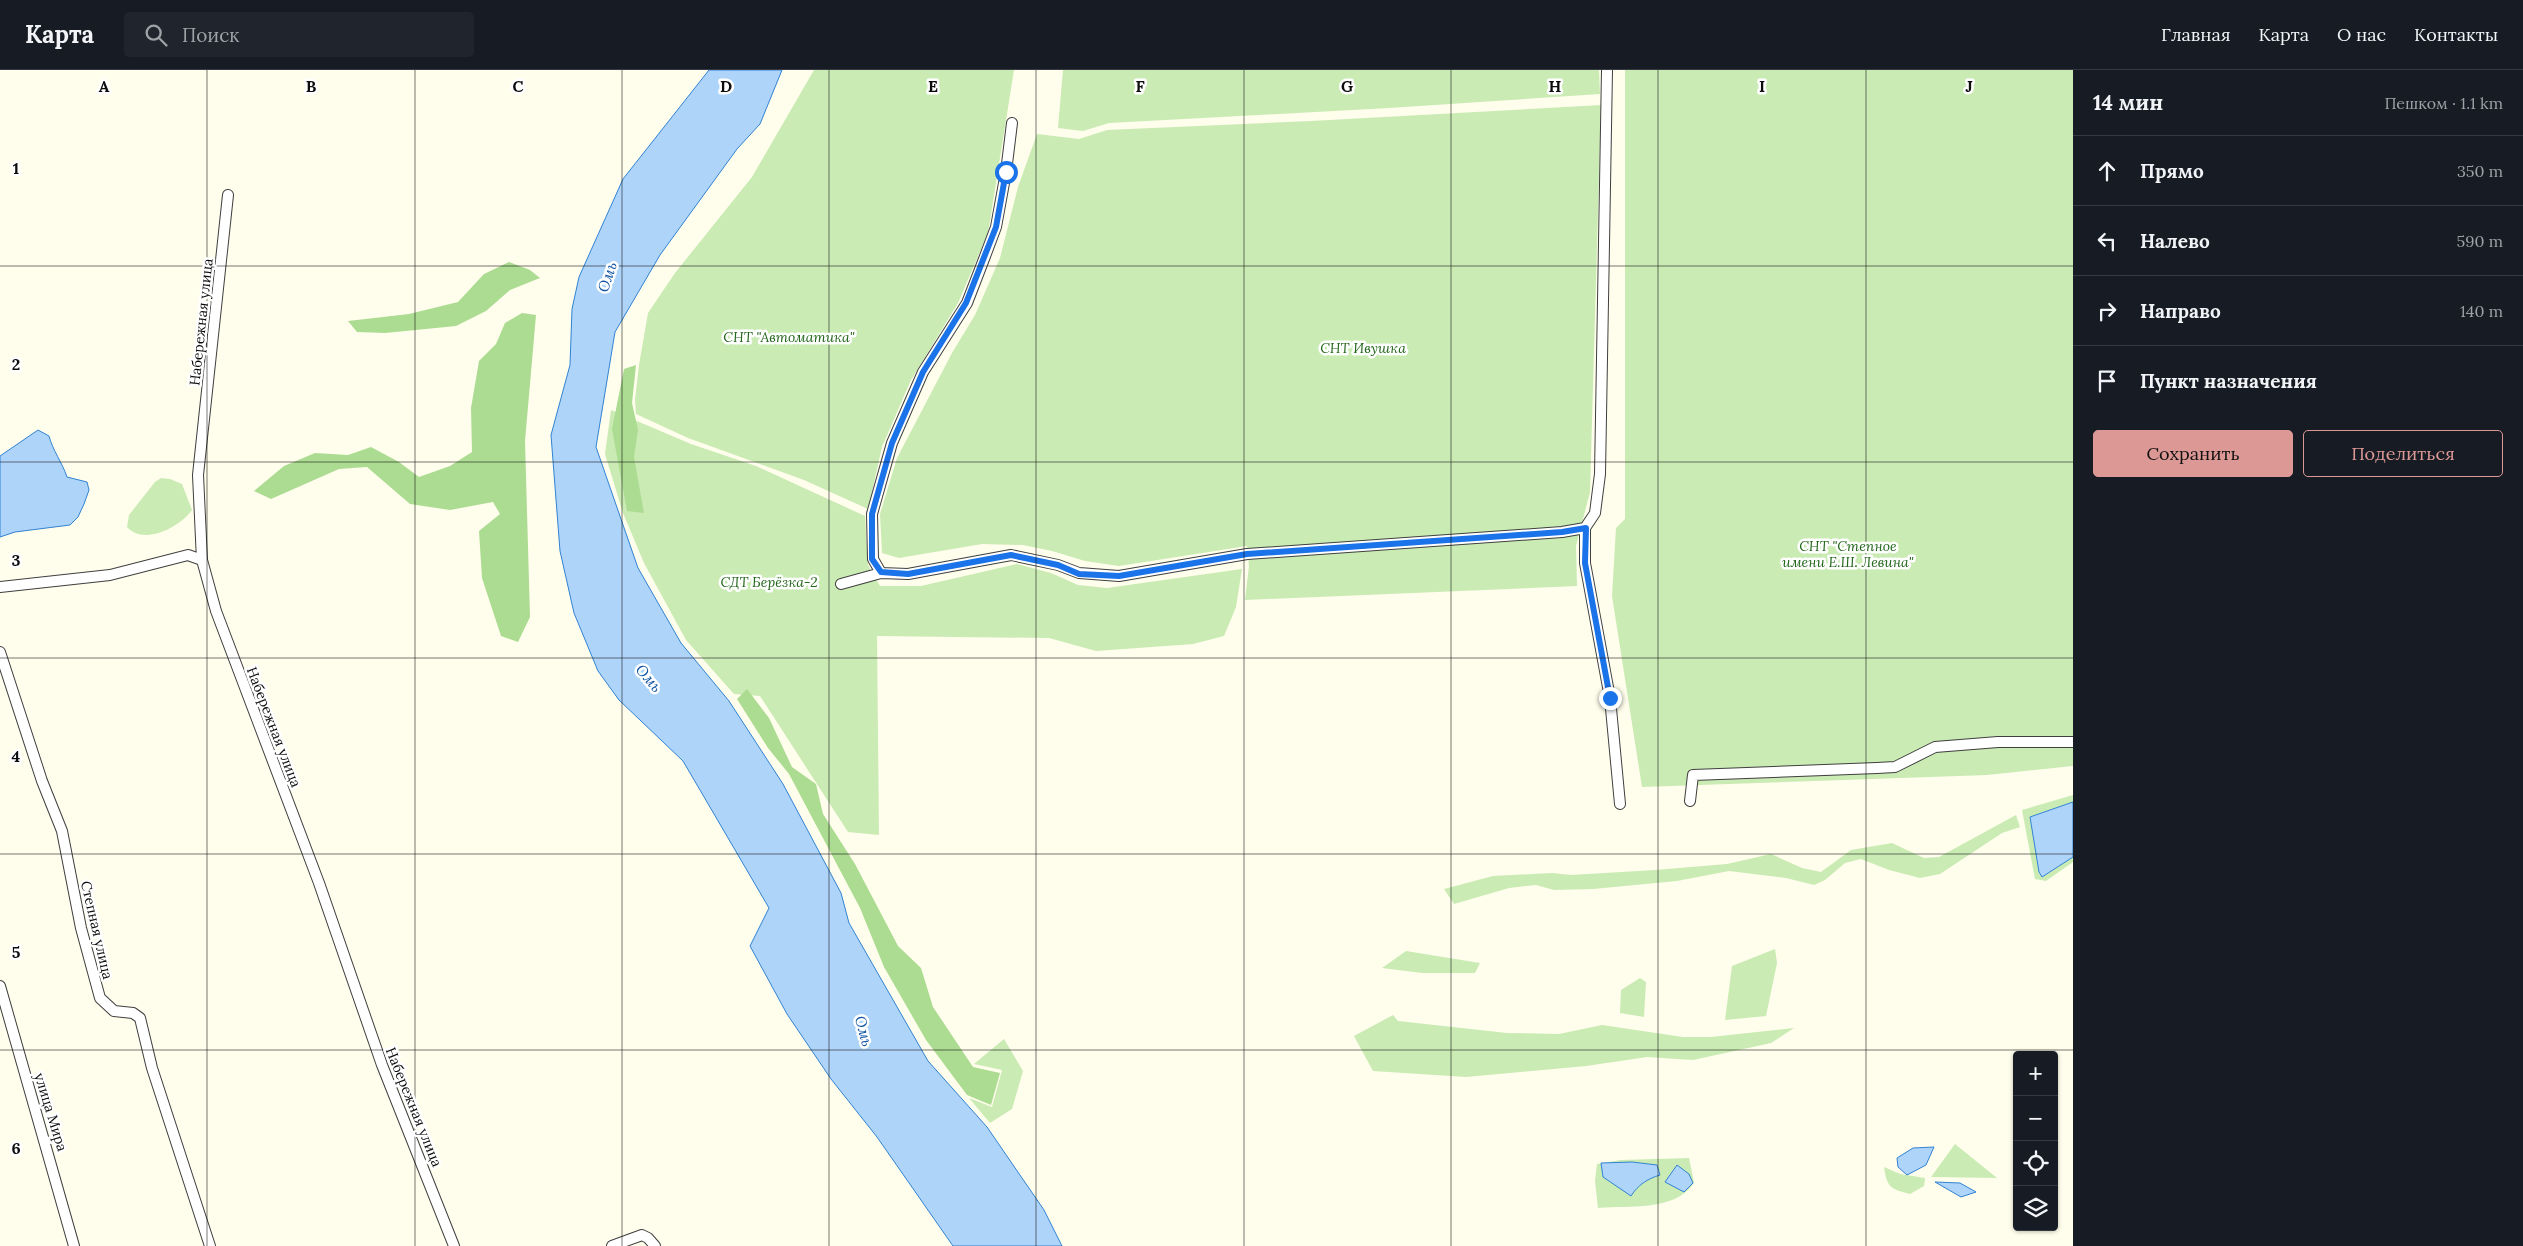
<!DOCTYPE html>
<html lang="ru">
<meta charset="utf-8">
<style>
:root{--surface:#171b24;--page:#20242c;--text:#f1f3f6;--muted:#9ea1a6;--line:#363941;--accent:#dc9895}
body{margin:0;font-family:Lora,serif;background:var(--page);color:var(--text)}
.controls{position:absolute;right:15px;bottom:15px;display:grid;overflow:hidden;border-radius:5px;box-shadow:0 1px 4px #0004}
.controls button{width:45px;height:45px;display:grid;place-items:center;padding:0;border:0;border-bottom:1px solid var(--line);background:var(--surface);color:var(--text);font:25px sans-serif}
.stop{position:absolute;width:15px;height:15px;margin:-11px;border:4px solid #1a73e8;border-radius:50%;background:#fff}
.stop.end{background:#1a73e8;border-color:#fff;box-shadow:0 1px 5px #0008}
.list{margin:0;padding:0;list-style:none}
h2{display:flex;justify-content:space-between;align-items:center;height:65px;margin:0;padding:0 20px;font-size:21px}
h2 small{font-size:16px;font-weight:400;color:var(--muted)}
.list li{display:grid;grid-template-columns:32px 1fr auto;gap:15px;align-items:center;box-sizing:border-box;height:70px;padding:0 20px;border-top:1px solid var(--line)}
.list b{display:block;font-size:19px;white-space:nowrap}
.list em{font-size:16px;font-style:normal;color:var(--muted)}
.actions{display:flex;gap:10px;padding:15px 20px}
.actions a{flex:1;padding:11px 0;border:1px solid var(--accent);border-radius:5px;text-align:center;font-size:18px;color:var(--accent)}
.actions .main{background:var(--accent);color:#111}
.icon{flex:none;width:28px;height:28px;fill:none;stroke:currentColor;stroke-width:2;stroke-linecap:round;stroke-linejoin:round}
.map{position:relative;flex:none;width:2073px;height:1176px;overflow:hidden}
header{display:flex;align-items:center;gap:30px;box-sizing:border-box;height:70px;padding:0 25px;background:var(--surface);border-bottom:1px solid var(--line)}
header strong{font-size:24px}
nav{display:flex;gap:28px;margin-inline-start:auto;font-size:18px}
.search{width:350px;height:45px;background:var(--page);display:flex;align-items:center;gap:12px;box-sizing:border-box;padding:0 18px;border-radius:5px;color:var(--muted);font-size:19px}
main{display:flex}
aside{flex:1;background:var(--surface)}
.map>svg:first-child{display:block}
.green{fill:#caebb4;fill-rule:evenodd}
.forest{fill:#acdc92}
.water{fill:#aed5f9;stroke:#3182d3}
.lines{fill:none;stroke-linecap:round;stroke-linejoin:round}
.minor-casing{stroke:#3f3f3f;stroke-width:12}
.minor{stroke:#fff;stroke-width:10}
.route{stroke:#1a73e8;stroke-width:6}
.grid{fill:none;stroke:#0c0c0c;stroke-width:1;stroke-opacity:0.55}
.labels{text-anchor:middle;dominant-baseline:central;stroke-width:5;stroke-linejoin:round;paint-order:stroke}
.street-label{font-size:14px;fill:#0c0c0c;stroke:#fff}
.park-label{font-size:14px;font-style:italic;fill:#22661a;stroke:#fff}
.water-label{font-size:15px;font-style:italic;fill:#1054a3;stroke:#fff}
.grid-label{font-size:16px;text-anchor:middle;font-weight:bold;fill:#0c0c0c;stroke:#fff;stroke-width:5;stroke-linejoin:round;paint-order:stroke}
</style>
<header>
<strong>Карта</strong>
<div class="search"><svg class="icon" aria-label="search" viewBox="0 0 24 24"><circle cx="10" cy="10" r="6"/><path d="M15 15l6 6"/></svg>Поиск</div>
<nav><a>Главная</a><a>Карта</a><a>О нас</a><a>Контакты</a></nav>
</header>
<main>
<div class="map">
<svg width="2073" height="1176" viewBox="0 0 2073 1176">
<rect width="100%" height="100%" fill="#fffdeb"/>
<path class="green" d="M814,0H1014L988,163L958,233L911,310L882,377L868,439L804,410L688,368L636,344L635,330L639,295L648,243L675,203L752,107Z
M1063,0H1599L1600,24L1389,38L1109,53L1083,61L1058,58Z
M1625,0H2073V696L1987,705L1642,717L1612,526L1616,458L1625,449Z
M1601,35L1590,422L1576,476L1577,516L1245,530L1249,496L1247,476L1119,496L1085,491L1052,481L1023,475L982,474L899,488L882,483L880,444L897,388L952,283L975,245L1000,188L1018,117L1037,64L1079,69L1107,60L1311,51Z
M611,340L691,374L756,396L865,446L868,495L880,516H921L1017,494L1051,503L1078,515L1107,518L1242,499L1236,537L1224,566L1193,574L1096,581L1049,568L877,566L879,765L848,762L760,626L734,624L686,570L644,493L623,443L605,384Z
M161,408L170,409L182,414L192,440C180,457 144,476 127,457L129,445L155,412Z
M2073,725V732L2030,747L2039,802L2042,807L2073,787V792L2046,811L2035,809L2022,740Z
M2016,745L2020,757L2002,763L1940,804L1920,808L1889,800L1861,789L1845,793L1825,810L1814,815L1786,808L1729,801L1677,811L1593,819L1554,820L1536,815L1509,818L1454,834L1444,819L1493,806L1552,803L1571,805L1655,800L1727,794L1771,784L1802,798L1821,802L1851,780L1892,773L1924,788L1939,787Z
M1775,879L1777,893L1766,946L1725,950L1732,896Z
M1406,881L1480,893L1475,903H1422L1382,898Z
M1640,908L1646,912L1644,947L1620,943L1621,920Z
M1393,945L1398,951L1507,963L1559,964L1602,955L1683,967H1711L1794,958L1771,973L1693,990L1647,987L1586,996L1466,1007L1373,1001L1354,966Z
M1004,969L1023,1001L1012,1039L990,1053L969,1028L992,1037L1002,1000L974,994Z
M1955,1074L1997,1108L1931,1107Z
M1689,1088L1694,1113C1675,1142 1628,1135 1598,1138L1595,1111L1597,1094L1621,1090ZM1632,1092L1657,1095L1660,1105C1646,1109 1639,1115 1630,1126Z
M1884,1097L1900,1104L1925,1108L1924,1116L1910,1124C1890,1119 1887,1117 1884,1097Z"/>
<path class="forest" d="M509,192L530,200L540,208L510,220L486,241L456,256L385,263L357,262L348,251L409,244L458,232L484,204Z
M522,243L536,245L525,371L530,547L518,572L501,566L482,508L479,461L500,444L493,432L450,440L410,434L367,397L339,399L271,429L254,421L284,396L315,383L348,385L371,377L399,392L419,407L450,396L472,382L471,338L479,291L496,274L505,253Z
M636,295L632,333L638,360L634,387L644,443L627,441L612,359L624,299Z
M747,619L769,648L792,697L816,714L823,744L855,794L898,876L921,898L933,937L973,997L1000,1003L991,1035L967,1025L926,970L884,897L860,838L789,704L768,678L737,629Z"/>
<path class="water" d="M709,0H782L760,54L737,79L660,185L615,262L596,377L638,498L681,573L729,631L783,714L841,823L849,853L928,991L987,1057L1044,1140L1062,1176H953L877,1067L831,1009L787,944L750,876L769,838L683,691L619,630L598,601L574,543L560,481L551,365L570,295L572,239L579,207L623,109Z
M38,360L49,366C53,381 62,392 67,407L87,412L89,420L84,434L78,447L70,455L15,462L0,467V386Z
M2073,732V787L2042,807L2039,802L2030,747Z
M1934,1077L1926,1095L1907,1105L1898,1097L1897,1088L1913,1078Z
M1632,1092L1657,1095L1660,1105C1647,1109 1638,1115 1631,1126L1603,1107L1601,1093Z
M1677,1095L1689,1104L1693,1113L1684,1122L1665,1112Z
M1935,1112L1960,1113L1976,1122L1961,1127Z"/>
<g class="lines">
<g class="minor-casing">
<path id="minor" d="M1607,0L1600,404L1595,443L1585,458V493L1610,628L1620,734
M228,125L198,405L202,490L216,541L319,813L382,995L454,1176
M881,503L873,489L872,444L892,373L923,302L967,233L984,189L996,157L1006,102L1012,53
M841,514L881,503L908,504L1011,485L1058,495L1079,503L1119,506L1247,484L1562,462L1585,458
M0,517L110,505L188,485L202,490
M0,582L42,711L62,761L81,858L100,928L114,941L133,943L140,948L152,998L210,1176
M1690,731L1693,705L1877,698L1895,697L1935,677L1998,672H2073
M0,916L74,1176
M612,1176L642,1165L648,1168L655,1176"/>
</g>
<use href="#minor" class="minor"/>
</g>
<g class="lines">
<path class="route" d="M1006,102L996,157L966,233L923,302L892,373L872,444V489L881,502L908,504L1011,485L1058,495L1079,504L1119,506L1247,484L1562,462L1586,458L1585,493L1610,628"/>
</g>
<path class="grid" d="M207,0V1176M415,0V1176M622,0V1176M829,0V1176M1036,0V1176M1244,0V1176M1451,0V1176M1658,0V1176M1866,0V1176M0,196H2073M0,392H2073M0,588H2073M0,784H2073M0,980H2073"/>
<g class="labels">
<g class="street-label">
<text transform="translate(201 252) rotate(-84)">Набережная улица</text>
<text transform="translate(274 657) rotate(69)">Набережная улица</text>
<text transform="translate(97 860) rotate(77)">Степная улица</text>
<text transform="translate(414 1037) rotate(68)">Набережная улица</text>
<text transform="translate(51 1042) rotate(73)">улица Мира</text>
</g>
<g class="park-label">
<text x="789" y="267">СНТ "Автоматика"</text>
<text x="1363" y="278">СНТ Ивушка</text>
<text x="1848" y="476">СНТ "Степное<tspan x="1848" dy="16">имени Е.Ш. Левина"</tspan></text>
<text x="769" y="512">СДТ Берёзка-2</text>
</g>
<g class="water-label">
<text transform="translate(607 207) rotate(-71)">Омь</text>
<text transform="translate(649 608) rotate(50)">Омь</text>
<text transform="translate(864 961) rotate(75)">Омь</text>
</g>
</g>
<g class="grid-label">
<text x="104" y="22">A</text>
<text x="311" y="22">B</text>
<text x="518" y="22">C</text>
<text x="726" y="22">D</text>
<text x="933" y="22">E</text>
<text x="1140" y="22">F</text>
<text x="1347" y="22">G</text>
<text x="1555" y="22">H</text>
<text x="1762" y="22">I</text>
<text x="1969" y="22">J</text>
<text x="16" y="104">1</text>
<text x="16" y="300">2</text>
<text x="16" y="496">3</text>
<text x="16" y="692">4</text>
<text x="16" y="888">5</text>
<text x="16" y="1084">6</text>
</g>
</svg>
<div class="controls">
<button>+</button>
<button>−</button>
<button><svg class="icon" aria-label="locate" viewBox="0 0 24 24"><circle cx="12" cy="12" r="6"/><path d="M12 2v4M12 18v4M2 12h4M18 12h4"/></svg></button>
<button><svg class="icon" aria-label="layers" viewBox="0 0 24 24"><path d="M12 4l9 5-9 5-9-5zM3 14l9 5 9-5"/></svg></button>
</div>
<div class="stop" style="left:1006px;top:102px"></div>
<div class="stop end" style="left:1610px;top:628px"></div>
</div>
<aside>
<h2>14 мин<small>Пешком · 1.1 km</small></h2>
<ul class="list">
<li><svg class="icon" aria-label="ahead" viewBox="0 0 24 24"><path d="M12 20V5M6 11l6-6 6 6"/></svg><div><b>Прямо</b></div><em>350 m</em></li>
<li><svg class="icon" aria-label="left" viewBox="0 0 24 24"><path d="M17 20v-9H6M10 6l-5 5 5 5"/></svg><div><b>Налево</b></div><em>590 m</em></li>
<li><svg class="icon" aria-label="right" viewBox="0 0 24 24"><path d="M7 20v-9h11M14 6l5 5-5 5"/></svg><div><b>Направо</b></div><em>140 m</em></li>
<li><svg class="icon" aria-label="arrive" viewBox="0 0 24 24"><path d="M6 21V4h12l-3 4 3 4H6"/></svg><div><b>Пункт назначения</b></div></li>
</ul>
<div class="actions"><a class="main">Сохранить</a><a>Поделиться</a></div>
</aside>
</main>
